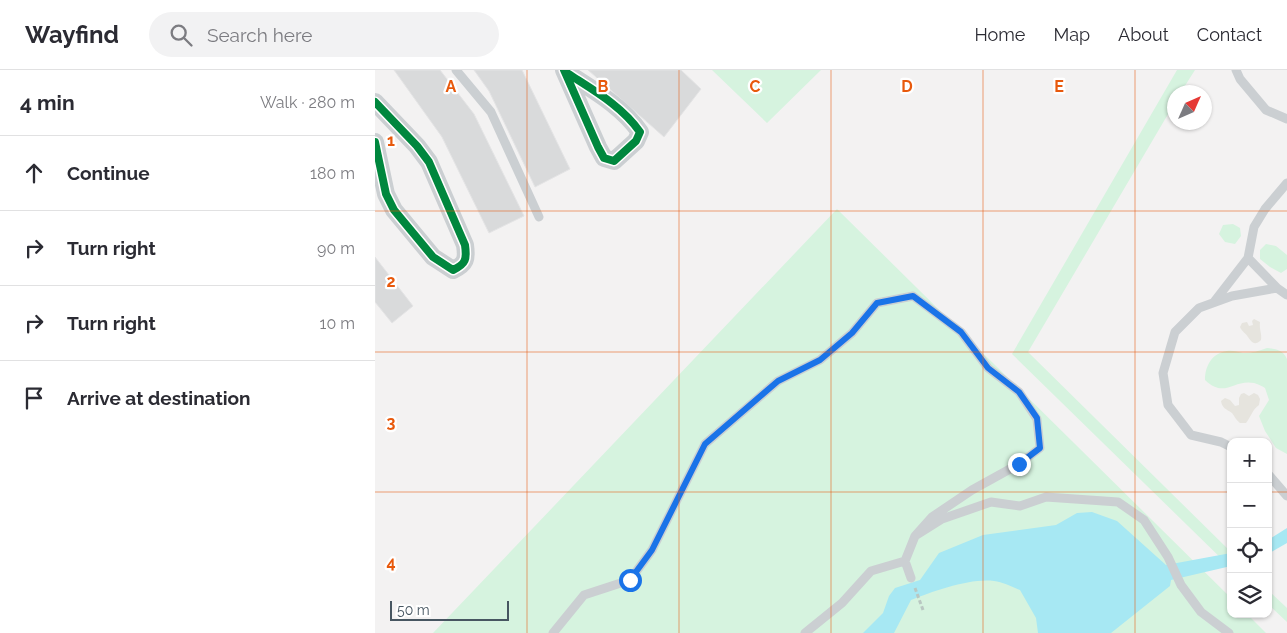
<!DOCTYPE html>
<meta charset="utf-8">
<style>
:root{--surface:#fff;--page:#f2f2f3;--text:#2b2b33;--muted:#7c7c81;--line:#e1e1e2}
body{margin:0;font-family:Raleway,sans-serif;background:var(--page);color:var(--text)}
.controls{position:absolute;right:15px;bottom:15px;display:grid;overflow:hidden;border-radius:10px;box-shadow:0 1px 4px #0004}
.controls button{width:45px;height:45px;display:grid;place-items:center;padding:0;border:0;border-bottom:1px solid var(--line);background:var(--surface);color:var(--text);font:25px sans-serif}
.compass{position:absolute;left:792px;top:15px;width:45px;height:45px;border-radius:50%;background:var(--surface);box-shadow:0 1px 4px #0004;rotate:45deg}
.scale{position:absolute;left:15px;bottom:12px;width:119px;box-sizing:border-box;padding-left:5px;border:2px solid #475661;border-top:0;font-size:14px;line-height:18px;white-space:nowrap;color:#475661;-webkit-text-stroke:4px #fff;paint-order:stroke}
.stop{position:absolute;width:15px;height:15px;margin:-11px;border:4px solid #1a73e8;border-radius:50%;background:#fff}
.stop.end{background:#1a73e8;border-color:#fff;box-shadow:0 1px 5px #0008}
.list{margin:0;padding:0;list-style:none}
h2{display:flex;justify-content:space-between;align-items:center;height:65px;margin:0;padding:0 20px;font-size:21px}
h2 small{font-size:16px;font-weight:400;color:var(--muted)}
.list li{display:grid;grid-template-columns:32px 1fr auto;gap:15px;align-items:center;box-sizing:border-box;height:75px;padding:0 20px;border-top:1px solid var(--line)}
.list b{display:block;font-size:19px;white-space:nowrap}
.list em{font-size:16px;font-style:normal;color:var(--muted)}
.icon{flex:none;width:28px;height:28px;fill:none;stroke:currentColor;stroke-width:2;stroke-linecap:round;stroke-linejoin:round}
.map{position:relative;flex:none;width:912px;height:563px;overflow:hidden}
header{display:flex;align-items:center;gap:30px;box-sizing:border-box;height:70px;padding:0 25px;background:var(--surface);border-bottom:1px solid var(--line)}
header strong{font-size:24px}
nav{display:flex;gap:28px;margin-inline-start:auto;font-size:18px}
.search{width:350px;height:45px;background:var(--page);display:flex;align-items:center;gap:12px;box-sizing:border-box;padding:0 18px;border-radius:28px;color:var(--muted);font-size:19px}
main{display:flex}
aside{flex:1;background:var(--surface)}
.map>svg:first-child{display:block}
.green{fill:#d6f3df}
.sand{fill:#e6e4de}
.water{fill:#a7e8f3}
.building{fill:#d9dadb;stroke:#e4e4e5}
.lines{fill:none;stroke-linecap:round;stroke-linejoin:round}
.path{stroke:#b9c7c2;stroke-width:3;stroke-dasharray:4 2.5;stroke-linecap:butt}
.service{stroke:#cbcfd2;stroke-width:9}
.minor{stroke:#cbcfd2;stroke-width:18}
.cycleway-casing{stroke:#fff;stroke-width:11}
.cycleway{stroke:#00873e;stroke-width:8}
.route{stroke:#1a73e8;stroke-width:6}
.grid{fill:none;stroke:#e8590c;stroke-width:1;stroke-opacity:0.55}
.grid-label{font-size:16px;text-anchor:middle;font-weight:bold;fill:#e8590c;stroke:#fff;stroke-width:4.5;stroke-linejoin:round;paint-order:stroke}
</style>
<header>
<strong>Wayfind</strong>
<div class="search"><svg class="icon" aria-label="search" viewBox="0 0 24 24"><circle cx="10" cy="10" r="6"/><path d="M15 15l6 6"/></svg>Search here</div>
<nav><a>Home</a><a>Map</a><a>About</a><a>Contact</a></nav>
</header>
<main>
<aside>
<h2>4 min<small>Walk · 280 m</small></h2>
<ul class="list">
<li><svg class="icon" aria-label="ahead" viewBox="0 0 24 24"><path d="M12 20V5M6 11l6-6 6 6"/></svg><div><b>Continue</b></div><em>180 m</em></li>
<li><svg class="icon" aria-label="right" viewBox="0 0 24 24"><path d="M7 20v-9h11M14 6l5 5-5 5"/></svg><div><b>Turn right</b></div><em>90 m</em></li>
<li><svg class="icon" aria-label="right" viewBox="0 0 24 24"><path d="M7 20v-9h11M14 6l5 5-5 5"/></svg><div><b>Turn right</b></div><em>10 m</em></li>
<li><svg class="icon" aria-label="arrive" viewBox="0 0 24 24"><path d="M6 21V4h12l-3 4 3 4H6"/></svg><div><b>Arrive at destination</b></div></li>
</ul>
</aside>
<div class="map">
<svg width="912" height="563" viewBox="0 0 912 563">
<rect width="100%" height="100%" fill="#f3f2f2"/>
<path class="green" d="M337,0H446L392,53Z
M802,0H820L806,22H799V34L653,282L856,482V498L637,284Z
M462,139L856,528V544H872L891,563H58Z
M858,154L865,158L866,166L860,174L850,172L844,164L848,155Z
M891,174L901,176L912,185V199L906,203L895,197L885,189V180Z
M892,278C901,279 908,280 912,289V384L901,378L890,361L884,346L894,330L890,318C887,316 883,314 879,313C858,309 850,329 830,310C830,296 837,283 852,281C857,280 863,282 868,283C877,283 884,281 892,278Z
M893,520L912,538V552L893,534Z"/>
<path class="sand" d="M879,249L885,252C884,260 887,263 886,270C880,276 877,273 873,267C871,263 867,262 865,257L867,253L872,252L874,256L878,255L877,251Z
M869,323L874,326L879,323L883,325L885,329L884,335C877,340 876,347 871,353H865C861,350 860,347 857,343C851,339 847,338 846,331L850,328L855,330L860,336L864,335V328L866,324Z"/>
<path class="water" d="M717,442L742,451L791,495L856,483V496L796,510L795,516L736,563H663L661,548L645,520C637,517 628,512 619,511C595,508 559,521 536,530L519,563H488L508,543L514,526L520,518L545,510L564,483L608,465L681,455L702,443Z
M912,458V473L893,484V470Z"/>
<path class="building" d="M19,0H65L99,44L149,146L114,163L67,67Z
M99,0H147L195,99L160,117L114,21Z
M213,0H306L326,19L289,67Z
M0,187L38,236L17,253L0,232Z"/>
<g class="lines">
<path class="path" d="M540,518L548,540"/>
<path class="service" d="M81,0L116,42L164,147
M861,0L865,9L891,40L912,49
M873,188L902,218
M839,232L873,188L879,157L890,139L912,113
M856,377L846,372L816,365L793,335L788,303L800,262L824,238L857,226L902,218L912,225
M893,404L912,426
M530,491L540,466L567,449L616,432L645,436L671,427L743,432L769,450L793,487L806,515L826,542L854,563
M178,563L209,525L255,510L277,480L330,374L403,311L445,290L477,263L502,233L538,226L586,262L613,298L644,322L662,349L665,378L644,394L597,420L557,447L540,466
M430,563L467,533L496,501L530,491L536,508"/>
<path class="minor" d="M189,0L223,77L229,88L239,91L261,71L265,62C247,36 218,20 192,3
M0,32L42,76L54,92L90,175C92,189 91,194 78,200L58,187L19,140L11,124L0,72"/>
<g class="cycleway-casing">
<path id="cycleway" d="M189,0L223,77L229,88L239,91L261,71L265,62C247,36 218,20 192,3
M0,32L42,76L54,92L90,175C92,189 91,194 78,200L58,187L19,140L11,124L0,72"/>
</g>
<use href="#cycleway" class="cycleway"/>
</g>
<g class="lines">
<path class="route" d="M255,510L277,480L330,374L403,311L445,290L477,263L502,233L538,226L586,262L613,298L644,322L662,348L665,378L644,394"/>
</g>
<path class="grid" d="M152,0V563M304,0V563M456,0V563M608,0V563M760,0V563M0,141H912M0,282H912M0,422H856M893,422H912"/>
<g class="grid-label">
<text x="76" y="22">A</text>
<text x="228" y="22">B</text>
<text x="380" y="22">C</text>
<text x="532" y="22">D</text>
<text x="684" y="22">E</text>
<text x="16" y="76">1</text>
<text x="16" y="217">2</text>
<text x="16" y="358">3</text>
<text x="16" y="498">4</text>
</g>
</svg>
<div class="controls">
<button>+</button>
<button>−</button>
<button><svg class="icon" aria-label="locate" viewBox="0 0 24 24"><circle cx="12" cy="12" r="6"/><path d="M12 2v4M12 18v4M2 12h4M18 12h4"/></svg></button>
<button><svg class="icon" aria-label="layers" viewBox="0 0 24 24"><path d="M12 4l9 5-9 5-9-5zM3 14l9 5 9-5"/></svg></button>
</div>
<svg class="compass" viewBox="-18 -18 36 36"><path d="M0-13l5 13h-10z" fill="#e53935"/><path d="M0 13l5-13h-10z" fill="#7c7c81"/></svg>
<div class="scale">50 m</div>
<div class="stop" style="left:255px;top:510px"></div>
<div class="stop end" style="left:644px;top:394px"></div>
</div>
</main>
